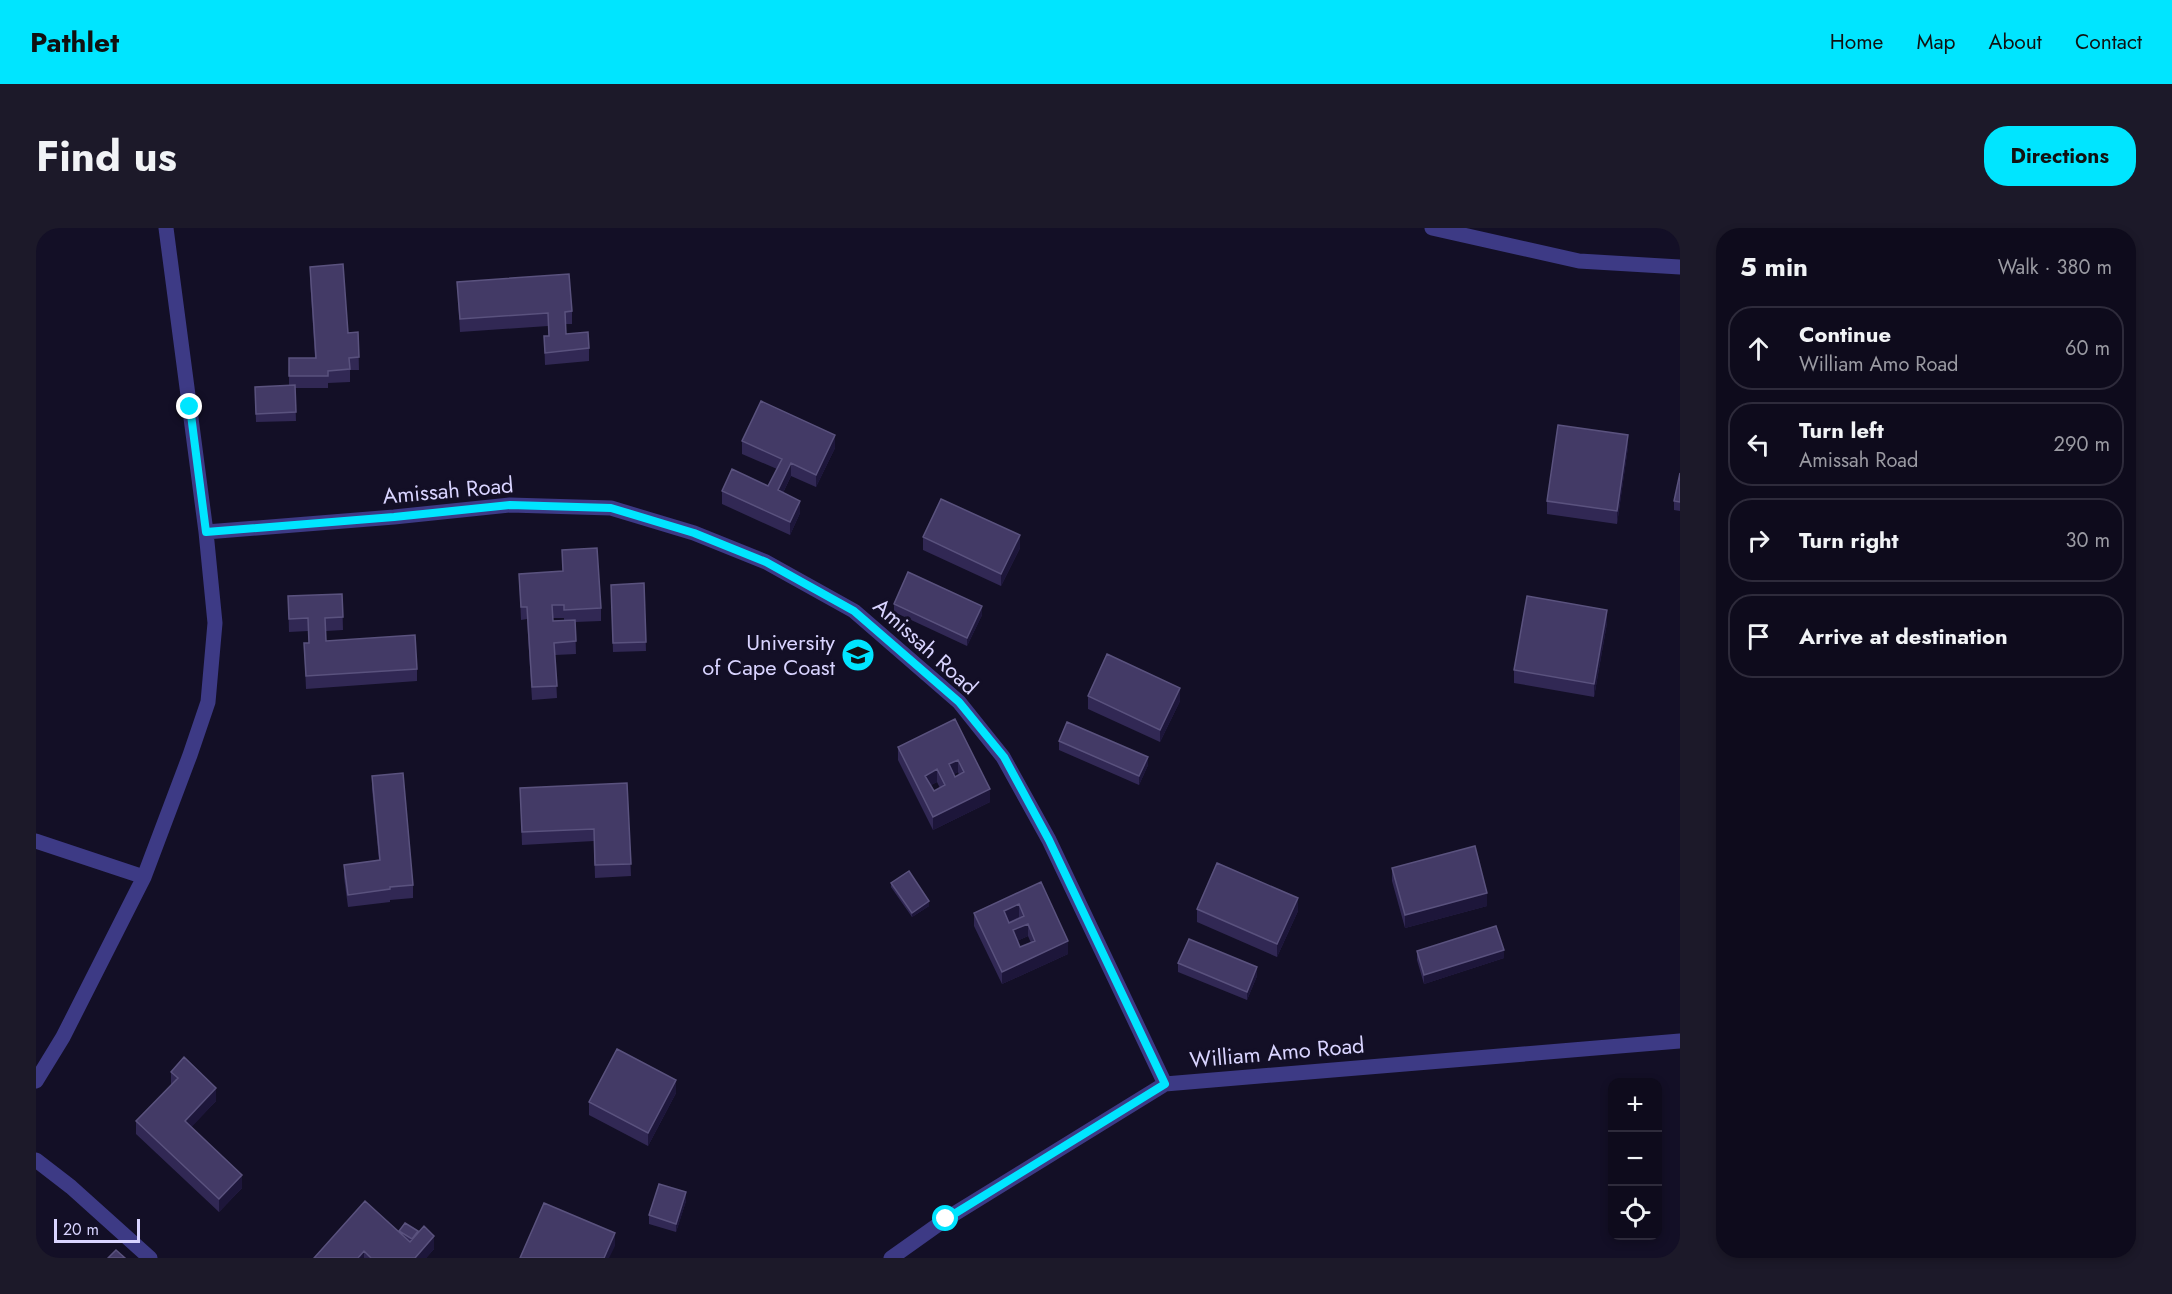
<!DOCTYPE html>
<meta charset="utf-8">
<style>
:root{--surface:#0e0b1c;--page:#1c1929;--text:#f1f3f6;--muted:#9b9ba3;--line:#2e2b3b;--accent:#00e5ff}
body{margin:0;font-family:Jost,sans-serif;background:var(--page);color:var(--text)}
.controls{position:absolute;right:18px;bottom:18px;display:grid;overflow:hidden;border-radius:12px;box-shadow:0 3px 9px #0003}
.controls button{width:54px;height:54px;display:grid;place-items:center;padding:0;border:0;border-bottom:2px solid var(--line);background:var(--surface);color:var(--text);font:30px sans-serif}
.scale{position:absolute;left:18px;bottom:15px;width:86px;box-sizing:border-box;padding-left:6px;border:3px solid #d9d4ff;border-top:0;font-size:16px;line-height:21px;white-space:nowrap;color:#d9d4ff;-webkit-text-stroke:4px #130f26;paint-order:stroke}
.stop{position:absolute;width:18px;height:18px;margin:-14px;border:4px solid #00e5ff;border-radius:50%;background:#fff}
.stop.end{background:#00e5ff;border-color:#fff;box-shadow:0 2px 6px #0008}
.list{margin:0;padding:0;list-style:none}
h2{display:flex;justify-content:space-between;align-items:center;height:78px;margin:0;padding:0 24px;font-size:26px}
h2 small{font-size:20px;font-weight:400;color:var(--muted)}
.list li{display:grid;grid-template-columns:39px 1fr auto;gap:18px;align-items:center;box-sizing:border-box;height:84px;margin:0 12px 12px;padding:0 12px;border:2px solid var(--line);border-radius:24px}
.list b{display:block;font-size:22px;white-space:nowrap}
.list p{margin:0;font-size:20px;white-space:nowrap;color:var(--muted)}
.list em{font-size:20px;font-style:normal;color:var(--muted)}
.icon{flex:none;width:33px;height:33px;fill:none;stroke:currentColor;stroke-width:2;stroke-linecap:round;stroke-linejoin:round}
.map{position:relative;flex:none;width:1644px;height:1030px;overflow:hidden;border-radius:24px}
header{display:flex;align-items:center;gap:36px;box-sizing:border-box;height:84px;padding:0 30px;background:var(--accent);color:#111}
header strong{font-size:28px}
nav{display:flex;gap:33px;margin-inline-start:auto;font-size:21px}
.intro{display:flex;align-items:center;justify-content:space-between;box-sizing:border-box;height:144px;padding:0 36px}
h1{margin:0;font-size:42px}
.button{padding:15px 27px;border-radius:24px;background:var(--accent);color:#111;font-size:21px;font-weight:700}
main{display:flex;gap:36px;padding:0 36px}
aside{flex:1;background:var(--surface);border-radius:24px;box-shadow:0 3px 9px #0003}
.map>svg:first-child{display:block}
.lines{fill:none;stroke-linecap:round;stroke-linejoin:round}
.lane{stroke:#3d3a85;stroke-width:15}
.wall{fill:#312854;fill-rule:evenodd}
.shaded-wall{fill:#1d163a}
.building{fill:#433a66;stroke:#5a527e;stroke-width:1.5;fill-rule:evenodd}
.route{stroke:#00e5ff;stroke-width:8}
.labels{text-anchor:middle;dominant-baseline:central;stroke-width:6;stroke-linejoin:round;paint-order:stroke}
.street-label{font-size:22px;fill:#d9d4ff;stroke:#130f26}
.poi-label{font-size:22px;fill:#d9d4ff;stroke:#130f26;text-anchor:end}
</style>
<header>
<strong>Pathlet</strong>
<nav><a>Home</a><a>Map</a><a>About</a><a>Contact</a></nav>
</header>
<div class="intro"><h1>Find us</h1><a class="button">Directions</a></div>
<main>
<div class="map">
<svg width="1644" height="1030" viewBox="0 0 1644 1030">
<rect width="100%" height="100%" fill="#130f26"/>
<g class="lines">
<path class="lane" d="M1396,0L1543,33L1644,39
M170,304L358,289L474,277L575,280L658,305L730,334L818,383L923,474L967,529L1013,612L1129,856
M0,613L108,649
M0,853L27,809L108,649L154,527L172,474L179,395L170,304L130,0
M0,932L35,959L114,1030
M855,1030L910,991L1129,856L1644,813"/>
</g>
<path class="wall" d="M274,39L312,105L322,104L323,142H314V154L292,155V160H259L260,193L220,194L219,159L253,158V130H279L274,52Z
M421,54L536,83V96H529L530,106L553,120V133L509,137L508,108H513L512,98L424,104Z
M706,213L799,220L780,259L755,248L747,265L764,285L754,307L686,276V263L732,258L741,241L706,226Z
M1592,219L1581,296L1511,286V273Z
M1644,245V283L1638,282V273Z
M887,309L984,320L965,358L887,322Z
M526,322L565,380V393L539,394L540,426L519,427L521,470L496,472L491,391L485,392L483,346L527,343ZM517,390H528V392L517,393Z
M608,355L610,423L577,424L575,357Z
M306,366L307,402L290,403V413L381,441V453L270,461L268,415H273L272,403L253,404L252,368Z
M858,376L946,387L931,418L858,384Z
M1571,395L1558,469L1478,455V442Z
M1052,468L1144,473L1124,514L1052,481Z
M919,491L954,574L897,602L862,532V519ZM922,544L923,547L919,549L918,546ZM901,554L904,560L898,563L895,557Z
M1023,513L1112,537L1103,557L1023,522Z
M336,548L377,657V670L354,672V674L312,679L308,649V637L343,632L336,561Z
M591,555L595,648L559,650L558,613L486,617L484,560Z
M1356,640L1451,678L1369,700L1356,653Z
M1005,654L1032,726L966,756L938,698V685ZM992,708L995,715L984,719L981,713Z
M855,655L893,678L876,689L855,659Z
M1161,681L1262,683L1241,729L1161,694Z
M1381,723L1468,730L1388,756L1381,732Z
M1142,735L1221,748L1211,772L1142,744Z
M135,844L180,873L155,899L206,960L183,984L100,906V893L135,857Z
M640,865L612,918L553,887V874Z
M650,973L640,1004L613,996V987Z
M363,1003L382,1005L398,1021L390,1030H278L363,1004Z"/>
<path class="shaded-wall" d="M799,207V220L780,259V247Z
M1592,207V219L1581,296V283Z
M755,235V248L742,275V262Z
M764,273V285L754,307V294Z
M984,307V320L965,358V346Z
M946,378V387L931,418V410Z
M1571,382V395L1558,469V456Z
M1144,460V473L1124,514V502Z
M1112,529V537L1103,557V548Z
M922,532V544L913,548V536Z
M901,541V554L889,560V548Z
M954,561V574L897,602V589Z
M1451,665V678L1369,700V687Z
M1262,670V683L1241,729V716Z
M893,673V678L876,689V685Z
M983,676V689L968,696V683Z
M992,696V708L977,715V702Z
M1032,713V726L966,756V744Z
M1468,722V730L1388,756V747Z
M1221,739V748L1211,772V764Z
M640,852V865L612,918V905Z
M180,860V873L149,906V893Z
M206,947V960L183,984V971Z
M650,964V973L640,1004V996Z
M579,1005V1018L573,1030H568Z
M398,1008V1021L390,1030H379Z
M328,1023V1030H322Z"/>
<path class="building" d="M307,36L312,105L322,104L323,129L313,130L314,141L292,143V148H253V130H280L274,39Z
M533,46L536,83L529,84L530,106L552,104L553,120L509,125L508,108H513L512,85L424,91L421,54Z
M259,157L260,184L220,186L219,159Z
M725,173L799,207L780,247L755,235L742,262L764,273L754,294L686,263L696,241L732,258L746,231L706,213Z
M1522,197L1592,207L1581,283L1511,273Z
M1644,245V274L1638,273Z
M905,271L984,307L965,346L887,309Z
M561,320L565,380L528,382V377H516L517,393L539,392L540,413L518,415L521,458L496,459L491,379H485L483,346L527,343L526,322Z
M872,344L946,378L931,410L858,376Z
M608,355L610,414L577,415L575,357Z
M306,366L307,389L289,390L290,413L379,407L381,441L270,448L268,415H273L272,390L253,391L252,368Z
M1491,368L1571,382L1558,456L1478,442Z
M1071,426L1144,460L1124,502L1052,468Z
M919,491L954,561L897,589L862,519ZM922,532L928,544L919,549L913,536ZM901,541L909,557L898,563L889,548Z
M1031,494L1112,529L1103,548L1023,513Z
M367,545L377,657L354,659V661L312,667L308,637L344,632L336,548Z
M591,555L595,636L559,637L558,601L486,604L484,560Z
M1439,618L1451,665L1369,687L1356,640Z
M1181,635L1262,670L1241,716L1161,681Z
M873,643L893,673L876,685L855,655Z
M1005,654L1032,713L966,744L938,685ZM983,676L988,688L973,695L968,683ZM992,696L999,713L984,719L977,702Z
M1460,698L1468,722L1388,747L1381,723Z
M1153,711L1221,739L1211,764L1142,735Z
M581,821L640,852L612,905L553,874Z
M148,829L180,860L149,893L206,947L183,971L100,893L142,850L135,844Z
M623,956L650,964L640,996L613,987Z
M329,973L374,1014L388,998L398,1008L379,1030H335L328,1023L322,1030H278Z
M508,975L579,1005L568,1030H484Z
M369,995L382,1003L376,1011L363,1003Z
M80,1022L89,1030H72Z"/>
<g class="lines">
<path class="route" d="M154,179L170,304L358,289L474,277L575,280L658,305L730,334L818,383L923,474L968,529L1013,612L1129,856L910,991"/>
</g>
<defs>
<g id="university-disc" transform="scale(1.725)"><circle r="9.5" fill="#00e5ff" stroke="#130f26"/><path d="M0-5L7-2L0 1L-7-2ZM-4 1L0 2.5L4 1V4Q0 6-4 4Z" fill="#111"/></g>
</defs>
<g fill-rule="evenodd">
<use href="#university-disc" x="822" y="427"/>
</g>
<g class="labels">
<g class="street-label">
<text transform="translate(412 262) rotate(-5)">Amissah Road</text>
<text transform="translate(890 418) rotate(42)">Amissah Road</text>
<text transform="translate(1241 824) rotate(-5)">William Amo Road</text>
</g>
<g class="poi-label">
<text x="799" y="414">University<tspan x="799" dy="25">of Cape Coast</tspan></text>
</g>
</g>
</svg>
<div class="controls">
<button>+</button>
<button>−</button>
<button><svg class="icon" aria-label="locate" viewBox="0 0 24 24"><circle cx="12" cy="12" r="6"/><path d="M12 2v4M12 18v4M2 12h4M18 12h4"/></svg></button>
</div>
<div class="scale">20 m</div>
<div class="stop" style="left:910px;top:991px"></div>
<div class="stop end" style="left:154px;top:179px"></div>
</div>
<aside>
<h2>5 min<small>Walk · 380 m</small></h2>
<ul class="list">
<li><svg class="icon" aria-label="ahead" viewBox="0 0 24 24"><path d="M12 20V5M6 11l6-6 6 6"/></svg><div><b>Continue</b><p>William Amo Road</p></div><em>60 m</em></li>
<li><svg class="icon" aria-label="left" viewBox="0 0 24 24"><path d="M17 20v-9H6M10 6l-5 5 5 5"/></svg><div><b>Turn left</b><p>Amissah Road</p></div><em>290 m</em></li>
<li><svg class="icon" aria-label="right" viewBox="0 0 24 24"><path d="M7 20v-9h11M14 6l5 5-5 5"/></svg><div><b>Turn right</b></div><em>30 m</em></li>
<li><svg class="icon" aria-label="arrive" viewBox="0 0 24 24"><path d="M6 21V4h12l-3 4 3 4H6"/></svg><div><b>Arrive at destination</b></div></li>
</ul>
</aside>
</main>
